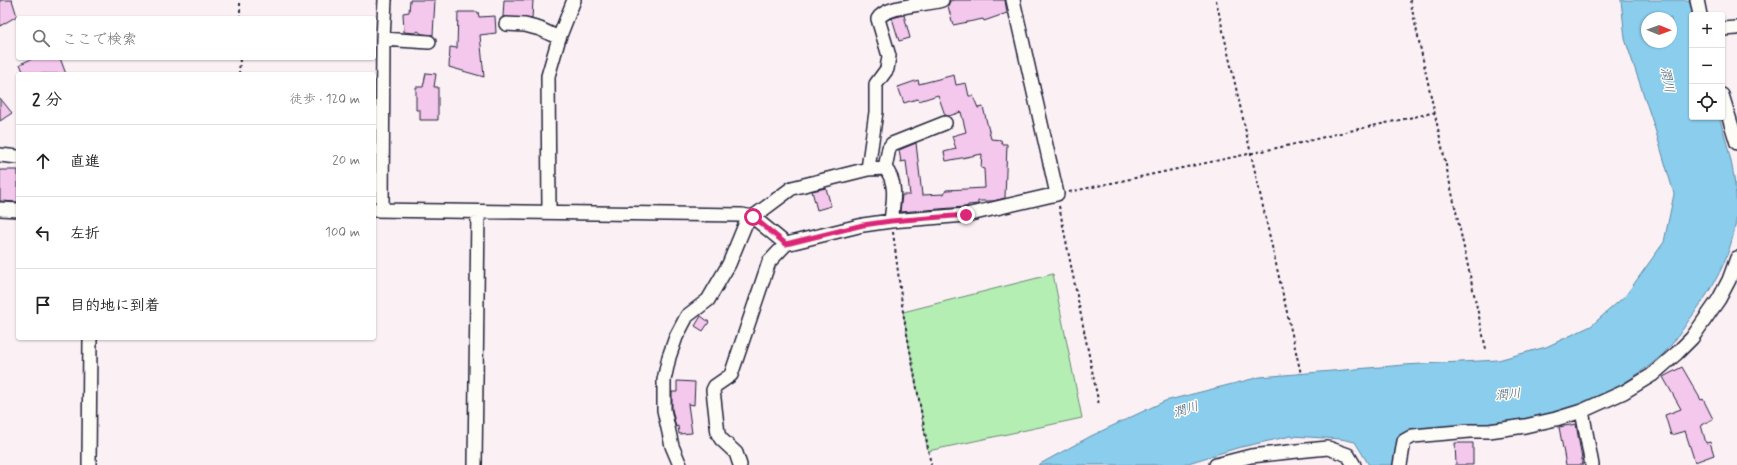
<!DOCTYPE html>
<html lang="ja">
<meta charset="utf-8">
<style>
:root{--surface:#fff;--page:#f2f2f2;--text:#222;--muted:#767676;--line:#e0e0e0}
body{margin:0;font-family:Mynerve,"Klee One",sans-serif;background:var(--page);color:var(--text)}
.controls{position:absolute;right:12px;top:12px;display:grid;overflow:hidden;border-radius:4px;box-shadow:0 1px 3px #0004}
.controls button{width:36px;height:36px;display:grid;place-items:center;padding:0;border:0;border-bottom:1px solid var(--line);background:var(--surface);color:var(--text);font:20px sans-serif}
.compass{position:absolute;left:1641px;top:12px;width:36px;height:36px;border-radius:50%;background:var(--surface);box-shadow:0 1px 3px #0004;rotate:91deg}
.stop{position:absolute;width:12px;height:12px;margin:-9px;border:3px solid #db2777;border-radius:50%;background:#fff}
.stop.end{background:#db2777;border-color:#fff;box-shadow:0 1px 4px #0008}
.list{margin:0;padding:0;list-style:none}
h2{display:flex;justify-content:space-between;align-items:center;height:52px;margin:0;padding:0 16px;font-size:17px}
h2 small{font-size:13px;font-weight:400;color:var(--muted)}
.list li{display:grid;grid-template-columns:26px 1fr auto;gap:12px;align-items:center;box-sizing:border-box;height:72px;padding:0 16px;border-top:1px solid var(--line)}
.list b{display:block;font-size:15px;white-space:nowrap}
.list em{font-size:13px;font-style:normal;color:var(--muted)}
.icon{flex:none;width:22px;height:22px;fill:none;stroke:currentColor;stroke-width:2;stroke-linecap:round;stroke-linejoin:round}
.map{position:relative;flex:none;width:1737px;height:465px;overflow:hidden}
.search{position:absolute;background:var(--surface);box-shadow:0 1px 3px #0004;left:16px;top:16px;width:360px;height:44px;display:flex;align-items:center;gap:10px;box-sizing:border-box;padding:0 14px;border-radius:4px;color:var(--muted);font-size:15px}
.panel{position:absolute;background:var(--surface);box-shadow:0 1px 3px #0004;left:16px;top:72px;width:360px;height:268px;border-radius:4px}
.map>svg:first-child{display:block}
.green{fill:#b4eeb3;stroke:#6b8877}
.water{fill:#8acdec;stroke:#6089a5;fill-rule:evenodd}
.building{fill:#f4c7ec;stroke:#22223b}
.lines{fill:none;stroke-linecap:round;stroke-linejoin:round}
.minor-casing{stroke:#22223b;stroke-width:16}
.path{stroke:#22223b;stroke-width:2;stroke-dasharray:3 3;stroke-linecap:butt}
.minor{stroke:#fdfcf7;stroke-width:13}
.route{stroke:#db2777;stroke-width:5}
.labels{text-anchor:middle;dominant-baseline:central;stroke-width:3;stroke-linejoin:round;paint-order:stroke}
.water-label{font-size:13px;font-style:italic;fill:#465e79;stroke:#fdfcf7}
</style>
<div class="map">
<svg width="1737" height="465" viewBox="0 0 1737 465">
<rect width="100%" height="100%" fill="#fbf1f5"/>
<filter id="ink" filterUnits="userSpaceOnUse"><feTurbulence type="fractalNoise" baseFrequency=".025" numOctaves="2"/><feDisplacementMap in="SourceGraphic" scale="8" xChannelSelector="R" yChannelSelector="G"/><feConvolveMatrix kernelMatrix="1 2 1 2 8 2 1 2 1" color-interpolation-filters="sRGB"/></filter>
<g filter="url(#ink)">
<path class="green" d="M1053,274L1082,418L928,451L903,312Z"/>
<path class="water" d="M1621,0H1689L1693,15L1692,117H1719C1729,148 1737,181 1737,215C1731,259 1713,288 1687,323C1681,332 1674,342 1667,350C1647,372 1592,404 1564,412C1553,415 1542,416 1531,418C1491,424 1451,428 1410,432L1396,465H1369L1355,442L1341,439L1291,436L1237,448L1182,465H1038L1091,436L1165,401L1260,377L1404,365L1498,360L1546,347L1591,326L1626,295L1664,242L1674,194L1655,129L1625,39ZM1647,18H1671V42H1647Z"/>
<path class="building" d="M0,0H12L17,16L0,26Z
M410,0H435L433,35L422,34L418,31L415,33L404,32L403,13L409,12Z
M504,0H533L532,19L503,17Z
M954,0H1005L1007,13L984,21L983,19L953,25L948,6L950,1Z
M458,12H478L479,17L495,16L496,33L480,35L484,77L449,67L450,47L457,48Z
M904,15L910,38L899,41L892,18Z
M34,58H60L66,74H24L20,64Z
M426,73L436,74L434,87H438V120H420V110H416V87H423Z
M954,75L956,85L966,83L969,96H973L978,108L983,107L991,139L1001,140L1002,144H1007L1005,198L993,201H978V204L968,205V206L965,207L900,212L902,195H910L906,161L901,162L899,150L916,143L922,195L944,194L946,190L985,188L984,169L981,168L982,154L946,161L944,152L956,149L952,136L966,132L961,112L949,116L945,115L938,95L919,101L917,99L904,103L898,87L918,80L919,84Z
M0,98L12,113L0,121Z
M0,170H18V202L0,201Z
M826,188L831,206L817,210L812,191Z
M701,316L709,322L703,331L695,326Z
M1682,367L1701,400L1703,399L1713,419L1701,425L1706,443L1710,442L1714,455L1695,462L1685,431L1671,435L1665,415L1681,409L1663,377Z
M677,381L695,382L694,405L688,404L692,433L679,434L678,426L676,427L672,409V392H677Z
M1576,424L1583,465H1566L1559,427Z
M1455,443H1473V465H1456Z"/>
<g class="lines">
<g class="minor-casing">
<path id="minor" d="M1697,0L1700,15
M506,24L525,25L540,29L559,38
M1722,29L1737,28
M383,39L429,42
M1722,95L1737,143
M0,155L18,157
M868,169L876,112V84L887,69L889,56L878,19C886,5 927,5 942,0
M0,209L18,210
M374,210L742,215L753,217L786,244L863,225L891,221L966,215L1057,194L1013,0
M382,210L383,39L385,0
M549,211L548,76L559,38L574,0
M891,221C893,203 898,183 885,168L889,148L892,144L945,123
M1582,411L1592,465
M89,465L90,338
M475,465L478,212
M680,465L672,446L664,410V380L669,357L676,337L687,316L708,300L729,264L745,225L753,217L792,188L868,169L885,168
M740,465L736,453L721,439L718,434L713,390L715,386L731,375L769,262L786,244
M1216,465L1251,456L1307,450L1328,448L1348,455L1354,465
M1400,465L1404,441L1413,436L1470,431H1489L1525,426L1556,419L1582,411L1624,392L1652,375L1677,353L1692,338L1719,299L1729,280L1737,258"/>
</g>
<path class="path" d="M1216,0L1301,374
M1410,0L1486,349
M240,18V0
M239,74L240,58
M1069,192L1300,143L1336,134L1436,112
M1059,206L1099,405
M893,232L903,312L931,465"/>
<use href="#minor" class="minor"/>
</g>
</g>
<g class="lines" filter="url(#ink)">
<path class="route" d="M753,217L786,244L863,225L891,221L966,215"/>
</g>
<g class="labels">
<g class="water-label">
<text transform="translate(1667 80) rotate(79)">潤川</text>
<text transform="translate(1508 395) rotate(-6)">潤川</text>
<text transform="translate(1186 410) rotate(-17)">潤川</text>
</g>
</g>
</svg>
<div class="controls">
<button>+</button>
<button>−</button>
<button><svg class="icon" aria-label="locate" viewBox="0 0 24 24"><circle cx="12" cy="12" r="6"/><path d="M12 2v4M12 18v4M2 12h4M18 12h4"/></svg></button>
</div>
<svg class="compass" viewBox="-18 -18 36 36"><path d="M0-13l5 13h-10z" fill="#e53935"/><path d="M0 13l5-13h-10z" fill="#767676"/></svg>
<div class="stop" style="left:753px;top:217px"></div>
<div class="stop end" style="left:966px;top:215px"></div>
<div class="search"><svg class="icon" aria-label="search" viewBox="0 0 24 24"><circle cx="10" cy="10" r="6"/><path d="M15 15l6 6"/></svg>ここで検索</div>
<section class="panel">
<h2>2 分<small>徒歩 · 120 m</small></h2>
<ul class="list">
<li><svg class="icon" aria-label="ahead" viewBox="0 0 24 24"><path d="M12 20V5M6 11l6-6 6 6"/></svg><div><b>直進</b></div><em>20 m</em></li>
<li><svg class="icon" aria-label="left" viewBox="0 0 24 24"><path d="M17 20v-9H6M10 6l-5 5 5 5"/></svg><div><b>左折</b></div><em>100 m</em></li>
<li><svg class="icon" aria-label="arrive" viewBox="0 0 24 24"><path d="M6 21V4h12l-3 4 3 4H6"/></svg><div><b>目的地に到着</b></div></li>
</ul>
</section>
</div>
